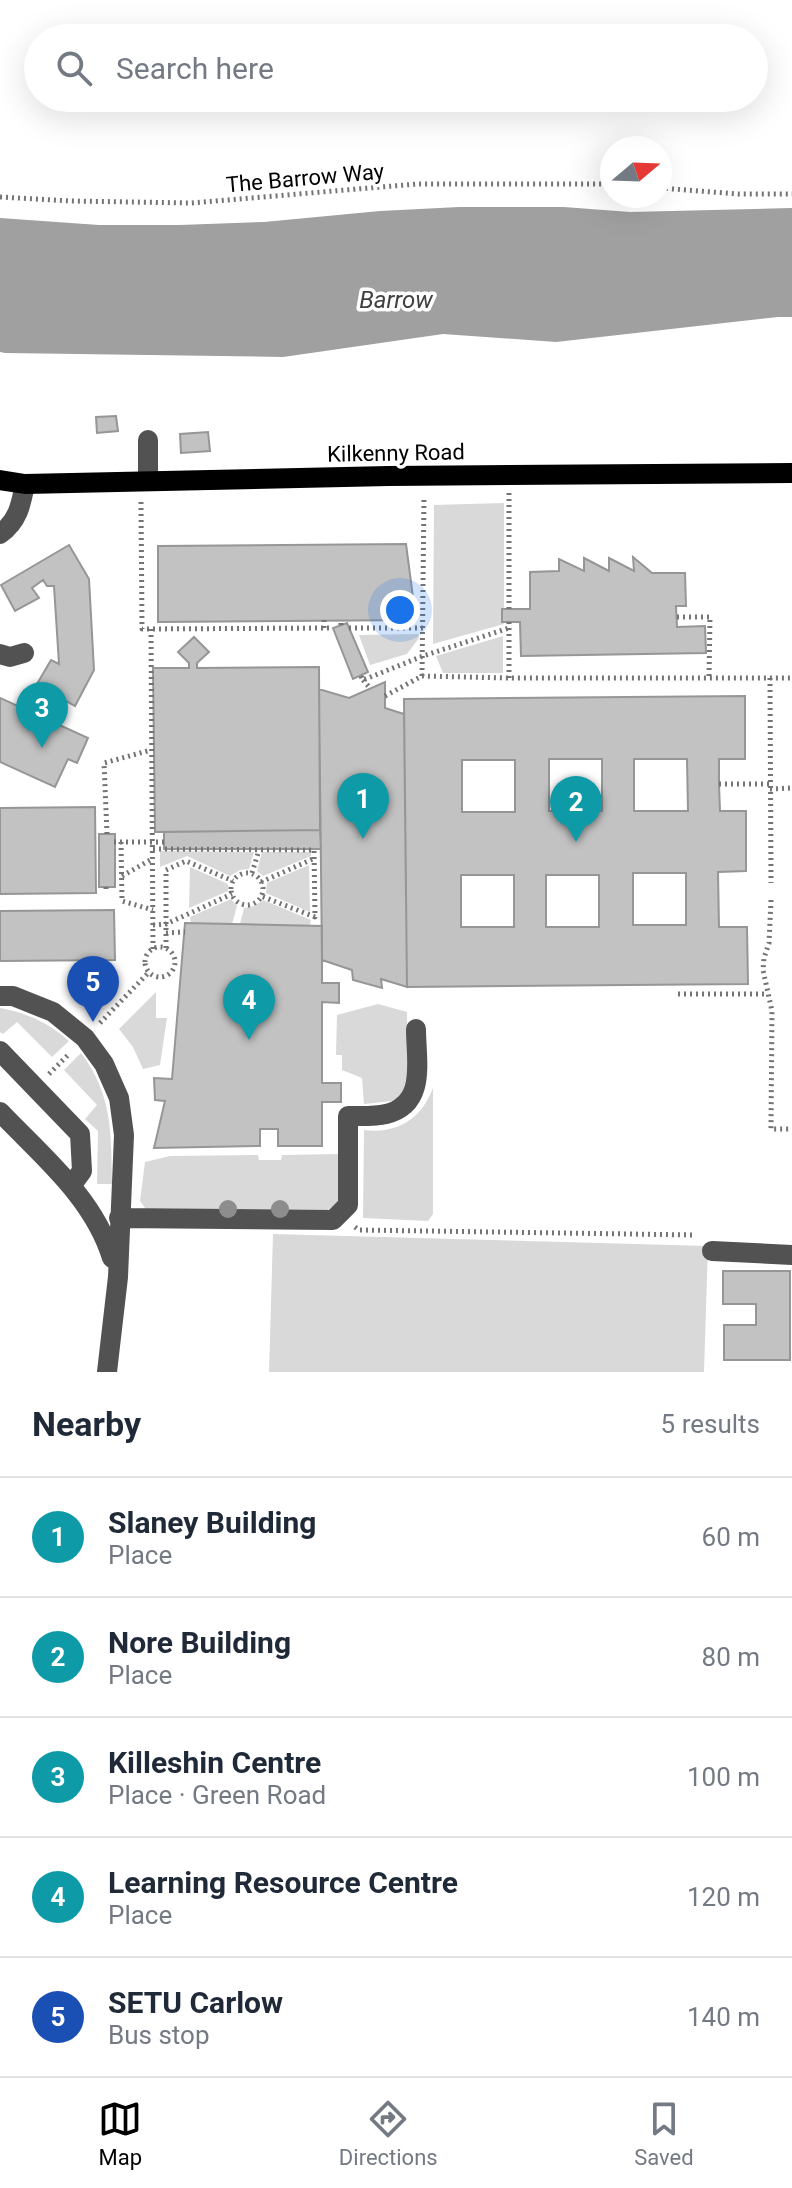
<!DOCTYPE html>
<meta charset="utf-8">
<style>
:root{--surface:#fff;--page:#f6f6f7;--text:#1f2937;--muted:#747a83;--line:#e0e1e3;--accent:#000}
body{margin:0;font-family:Roboto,sans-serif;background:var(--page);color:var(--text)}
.compass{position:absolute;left:600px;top:136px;width:72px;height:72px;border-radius:50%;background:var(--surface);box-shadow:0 8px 32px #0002;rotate:71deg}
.you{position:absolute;left:400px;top:610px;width:28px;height:28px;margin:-20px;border:6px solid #fff;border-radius:50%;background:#1a73e8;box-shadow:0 0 0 12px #1a73e833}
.badge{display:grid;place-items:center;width:52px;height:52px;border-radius:50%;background:var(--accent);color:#fff;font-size:26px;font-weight:700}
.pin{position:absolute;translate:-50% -66px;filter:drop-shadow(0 2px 4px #0008)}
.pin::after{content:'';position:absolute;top:42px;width:28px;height:24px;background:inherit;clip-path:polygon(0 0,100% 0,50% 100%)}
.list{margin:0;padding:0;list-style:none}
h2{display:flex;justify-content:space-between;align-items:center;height:104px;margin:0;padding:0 32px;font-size:34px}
h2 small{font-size:26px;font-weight:400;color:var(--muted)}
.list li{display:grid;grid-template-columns:52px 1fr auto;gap:24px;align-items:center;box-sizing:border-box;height:120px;padding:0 32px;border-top:2px solid var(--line)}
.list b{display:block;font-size:30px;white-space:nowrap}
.list p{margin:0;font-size:26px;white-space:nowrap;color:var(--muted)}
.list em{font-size:26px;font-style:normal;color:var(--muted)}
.icon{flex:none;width:44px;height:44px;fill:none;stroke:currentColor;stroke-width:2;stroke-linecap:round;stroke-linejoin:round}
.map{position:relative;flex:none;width:792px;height:1372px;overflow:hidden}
.search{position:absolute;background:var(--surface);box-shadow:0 8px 32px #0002;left:24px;right:24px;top:24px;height:88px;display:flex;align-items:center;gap:20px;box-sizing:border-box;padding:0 28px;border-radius:44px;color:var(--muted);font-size:30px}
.sheet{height:704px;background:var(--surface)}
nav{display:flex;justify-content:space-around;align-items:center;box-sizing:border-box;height:112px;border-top:2px solid var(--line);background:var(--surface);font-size:22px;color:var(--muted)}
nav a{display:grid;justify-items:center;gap:4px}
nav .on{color:var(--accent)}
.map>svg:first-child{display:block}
.green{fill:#d9d9d9}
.water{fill:#a0a0a0}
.building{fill:#c2c2c2;stroke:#969696;stroke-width:2;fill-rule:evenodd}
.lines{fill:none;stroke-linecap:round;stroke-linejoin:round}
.path{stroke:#747474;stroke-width:5;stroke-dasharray:2 4;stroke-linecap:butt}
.minor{stroke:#525252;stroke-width:20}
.major{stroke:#000;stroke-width:20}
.tree{fill:#8d8d8d}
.labels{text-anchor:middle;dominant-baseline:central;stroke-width:7;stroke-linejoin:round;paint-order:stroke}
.street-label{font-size:22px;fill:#000;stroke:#fff}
.water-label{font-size:24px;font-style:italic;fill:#414141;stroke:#fff}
</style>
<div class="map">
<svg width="792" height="1372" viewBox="0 0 792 1372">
<rect width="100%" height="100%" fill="#fff"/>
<path class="green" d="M504,503V624L433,644L434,505Z
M418,634L419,638L407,654L370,665L359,635Z
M503,636V673H443L436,656Z
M160,851L254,852L249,869L240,870L230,876L187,856L160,867Z
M262,852H311V856L263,876L257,871Z
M309,865L310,912L266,893L267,883Z
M190,867L228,884V891L189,908Z
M231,899L237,906L232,924L191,923L190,917Z
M263,900L311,920L310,926L240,924L244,908L255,906Z
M156,992V1018H167L160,1065L143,1069L133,1047L119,1029Z
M378,1004L407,1012L408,1083L400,1098L392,1101L364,1104L362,1078L342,1070V1055H336L337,1015Z
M0,1008C26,1012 50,1024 69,1041L52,1057L17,1022L3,1034L0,1032Z
M81,1053C113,1095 111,1134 112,1184H97L98,1131L85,1119L97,1105L64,1070Z
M433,1088V1214L428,1221L363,1218L364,1130C398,1134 421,1119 433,1088Z
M341,1154L339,1201L324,1213L148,1212L140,1201L145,1162L170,1156L258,1155L259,1160H281L282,1155Z
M273,1234L708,1246L704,1372H269Z"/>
<path class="water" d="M459,207H564L630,212L792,208V317H778L556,342L443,334L283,357L5,353L0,352V218L99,225H179L264,222L380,211Z"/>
<path class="building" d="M116,416L118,431L97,433L96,417Z
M208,432L210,451L181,453L180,434Z
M406,544L416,620L158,622V546Z
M69,545L89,579L94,670L75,706L37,684L51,660L59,664L54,586H47L43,580L32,588L39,598L15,611L1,585Z
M633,557L652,573H685L686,606H676L677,627L705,626L706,653L521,656L520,622H502V609H530V572L559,571V559L584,571V558L609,571V558L634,571Z
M347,623L368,672L353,679L333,628Z
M194,637L209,652L197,663V668L319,667L320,830L155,832L153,668H189V663L178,652Z
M385,682V708L404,714L407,987L381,979L382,988L353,980L352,970L322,960L319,689L349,698Z
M745,696V759H719V784L720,811H746V871L718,872L719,927H747L748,984L407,987L404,699ZM549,759H602V811H549ZM634,759H687L688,811H634ZM462,760H515V812H462ZM633,873H686V925H633ZM461,875H514V927H461ZM546,875H599V927H546Z
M0,698L88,738L77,763L68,759L55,787L0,762Z
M95,807L96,893L0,894V808Z
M320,830L321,849H164V832Z
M99,834H115V887H99Z
M114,910L115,960L0,961V911Z
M185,923L322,926V983H339V1003L322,1002V1083H341V1102H322V1146H278V1129H260V1146L154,1148L165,1101L155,1100L154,1078L172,1079Z
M723,1271H790V1360H724V1325H756V1304H723Z"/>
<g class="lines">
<path class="path" d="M660,188L738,194H792
M0,197L71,201L191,203L417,184H612
M509,493V609
M141,502L142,629L333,628
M677,617H710L709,678
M509,622V678
M341,625V620
M324,628V620
M349,628H423
M151,629L153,949
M361,676L363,680L423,656L509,628
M422,676L424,497
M770,678L771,883
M363,680L370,688
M385,696L422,676L509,678H792
M719,784H771
M770,789L792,788
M107,834L104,763L151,750
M114,842H164
M121,842L122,901L153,910
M153,849L314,850L315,917L261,896
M252,873L259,850
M231 889a16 16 0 1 1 32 0a16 16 0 1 1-32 0Z
M122,876L152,859
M261,882L315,858
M106,887V893
M771,900L769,943L764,958L763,970L772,1011L771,1129H792
M153,925L166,924L232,894
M166,933L185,932
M145 962a15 15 0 1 1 30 0a15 15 0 1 1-30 0Z
M166,948V870L186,861L233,881
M678,994H768
M100,1023L149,972
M49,1074L70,1053
M355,1227L359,1230L696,1235"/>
<path class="minor" d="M148,440V481
M0,534C18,521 21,505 25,484
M0,654L10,657L24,653
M0,996H13L53,1012L85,1038L104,1064L119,1098L124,1135L118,1277L107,1372
M0,1051L80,1134L82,1171L71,1186
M0,1112C42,1156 94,1198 112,1258
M119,1218L333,1220L348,1205V1116C360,1116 374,1117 386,1114C427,1104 416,1061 416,1029
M712,1251L792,1255"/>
<path class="major" d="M0,480L25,484L389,476L792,473"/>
</g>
<g class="tree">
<circle cx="228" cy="1209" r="9"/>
<circle cx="280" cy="1209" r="9"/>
</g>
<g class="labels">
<g class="street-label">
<text transform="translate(305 178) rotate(-5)">The Barrow Way</text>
<text transform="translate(396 453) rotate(-1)">Kilkenny Road</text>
</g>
<g class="water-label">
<text x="396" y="300">Barrow</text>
</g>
</g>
</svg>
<svg class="compass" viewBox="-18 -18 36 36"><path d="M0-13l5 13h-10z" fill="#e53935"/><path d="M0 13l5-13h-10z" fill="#747a83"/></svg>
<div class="you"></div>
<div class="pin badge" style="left:363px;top:839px;background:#0f9aa8">1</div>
<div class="pin badge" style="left:576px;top:842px;background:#0f9aa8">2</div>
<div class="pin badge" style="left:42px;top:748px;background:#0f9aa8">3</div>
<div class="pin badge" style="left:249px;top:1040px;background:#0f9aa8">4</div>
<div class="pin badge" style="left:93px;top:1022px;background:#1a4fb4">5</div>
<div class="search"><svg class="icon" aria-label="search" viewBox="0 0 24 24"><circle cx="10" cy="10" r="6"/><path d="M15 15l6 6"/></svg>Search here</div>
</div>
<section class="sheet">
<h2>Nearby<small>5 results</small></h2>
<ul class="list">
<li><span class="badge" style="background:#0f9aa8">1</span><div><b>Slaney Building</b><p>Place</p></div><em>60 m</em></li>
<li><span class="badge" style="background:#0f9aa8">2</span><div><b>Nore Building</b><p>Place</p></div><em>80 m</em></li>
<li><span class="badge" style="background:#0f9aa8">3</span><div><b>Killeshin Centre</b><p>Place · Green Road</p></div><em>100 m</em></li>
<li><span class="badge" style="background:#0f9aa8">4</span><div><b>Learning Resource Centre</b><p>Place</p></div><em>120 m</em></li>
<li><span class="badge" style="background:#1a4fb4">5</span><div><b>SETU Carlow</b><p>Bus stop</p></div><em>140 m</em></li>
</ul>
</section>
<nav>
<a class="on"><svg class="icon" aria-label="map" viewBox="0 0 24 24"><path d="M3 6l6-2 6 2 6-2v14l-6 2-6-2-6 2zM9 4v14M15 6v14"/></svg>Map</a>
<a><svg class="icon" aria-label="directions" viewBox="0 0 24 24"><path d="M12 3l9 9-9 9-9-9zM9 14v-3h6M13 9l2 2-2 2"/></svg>Directions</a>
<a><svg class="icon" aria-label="saved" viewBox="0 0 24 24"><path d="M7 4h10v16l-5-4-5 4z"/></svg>Saved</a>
</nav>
